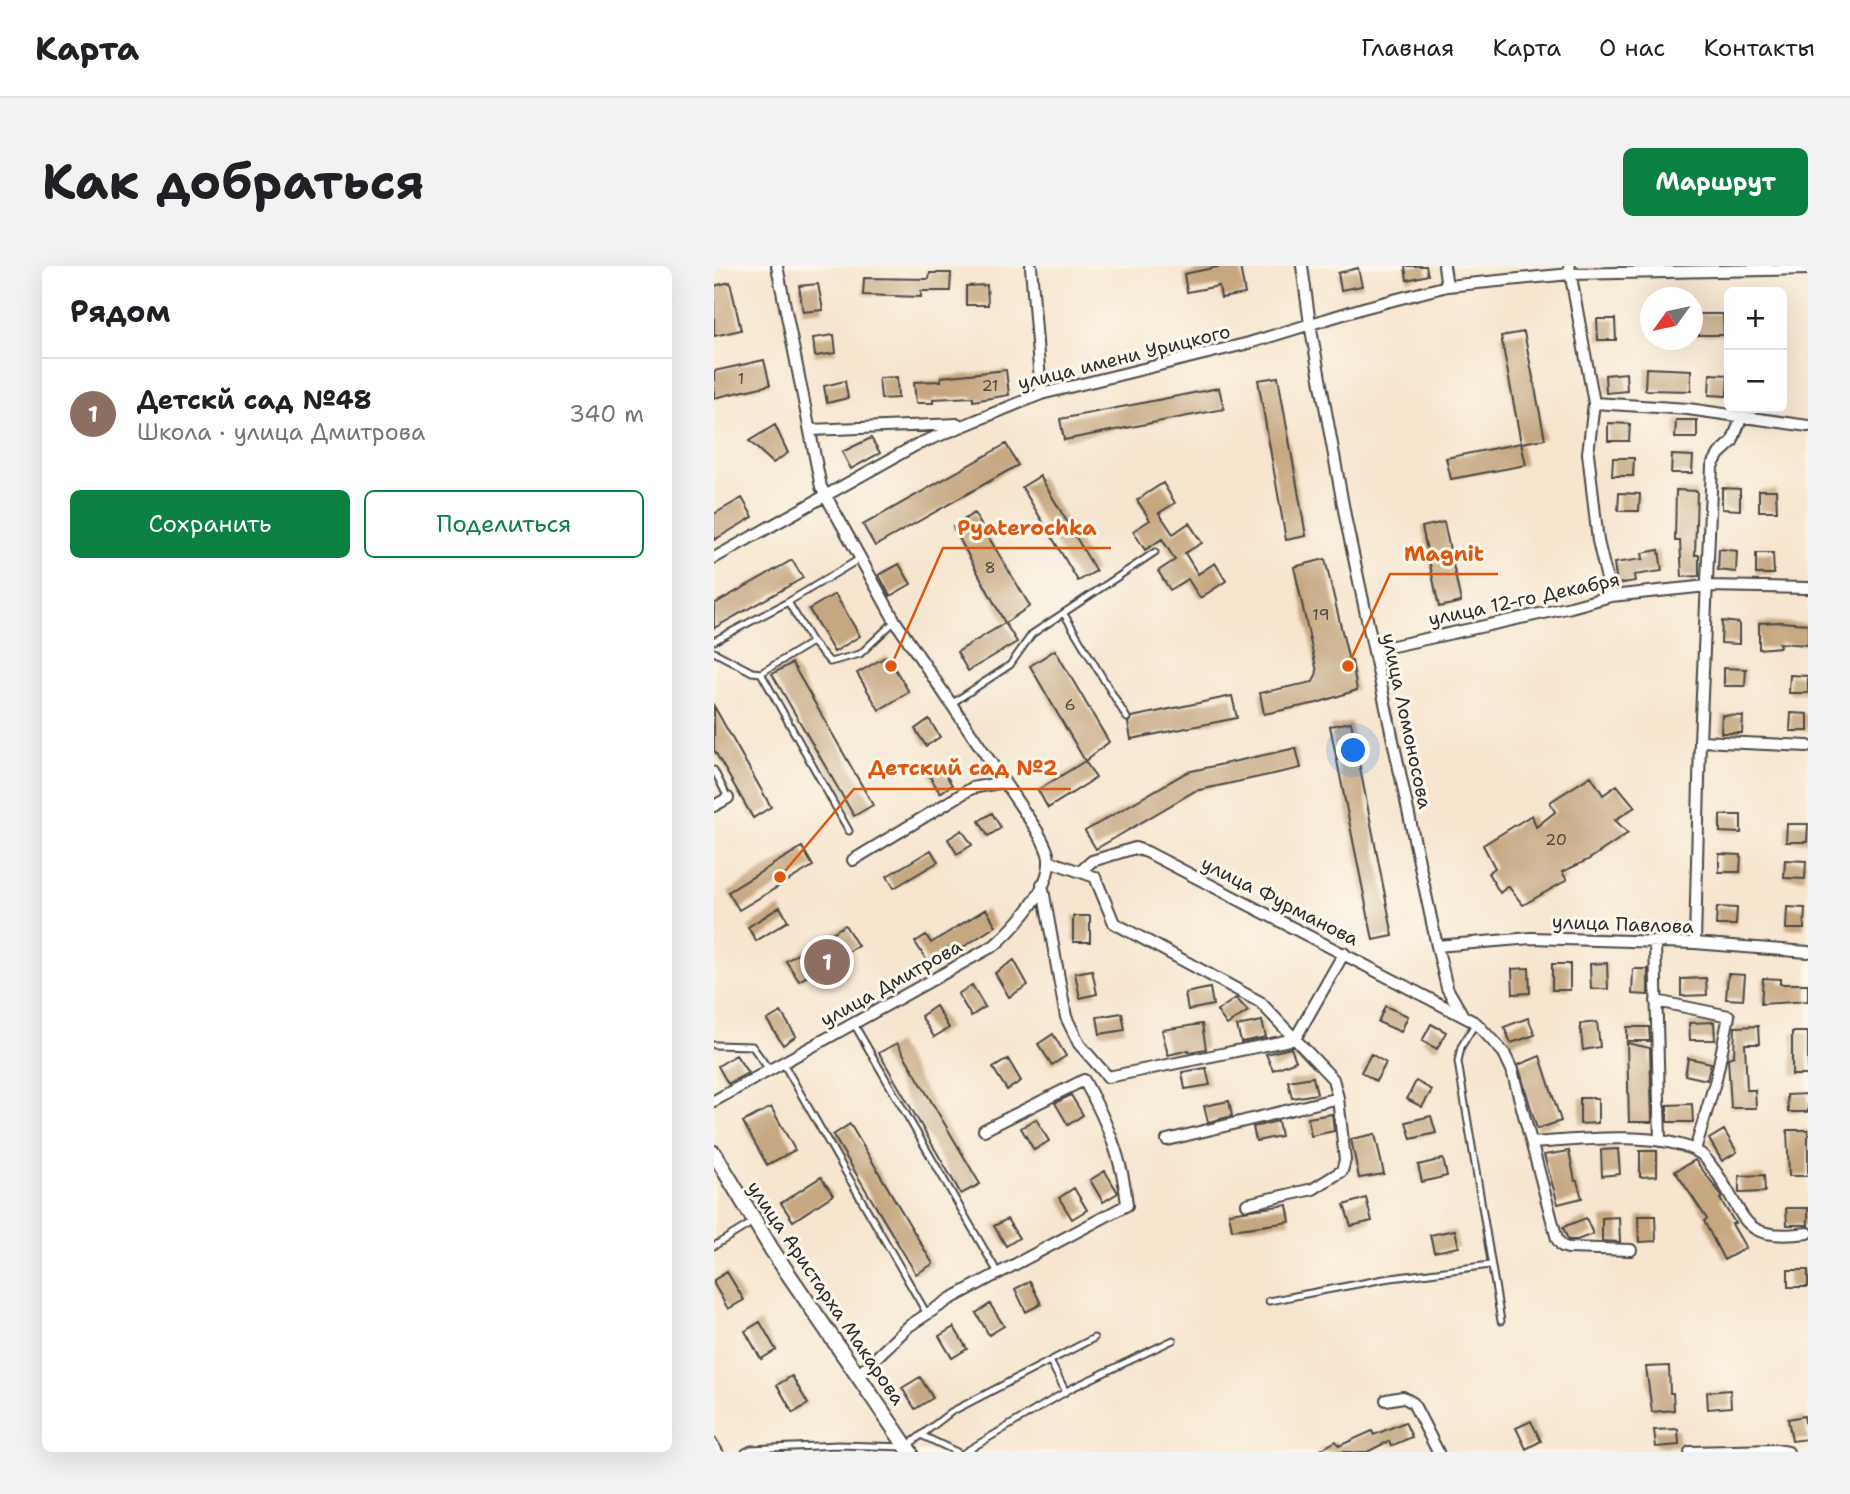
<!DOCTYPE html>
<html lang="ru">
<meta charset="utf-8">
<style>
:root{--surface:#fff;--page:#f2f2f2;--text:#202124;--muted:#757577;--line:#e0e0e0;--accent:#0b8043}
body{margin:0;font-family:"Shantell Sans",sans-serif;background:var(--page);color:var(--text)}
.controls{position:absolute;right:21px;top:21px;display:grid;overflow:hidden;border-radius:10px;box-shadow:0 7px 28px #0002}
.controls button{width:63px;height:63px;display:grid;place-items:center;padding:0;border:0;border-bottom:2px solid var(--line);background:var(--surface);color:var(--text);font:35px sans-serif}
.compass{position:absolute;left:926px;top:21px;width:63px;height:63px;border-radius:50%;background:var(--surface);box-shadow:0 7px 28px #0002;rotate:237deg}
.you{position:absolute;left:640px;top:485px;width:24px;height:24px;margin:-18px;border:5px solid #fff;border-radius:50%;background:#1a73e8;box-shadow:0 0 0 10px #1a73e833}
.badge{display:grid;place-items:center;width:46px;height:46px;border-radius:50%;background:var(--accent);color:#fff;font-size:23px;font-weight:700}
.pin{position:absolute;translate:-50% -50%;border:4px solid #fff;box-shadow:0 2px 7px #0006}
.list{margin:0;padding:0;list-style:none}
h2{display:flex;justify-content:space-between;align-items:center;height:91px;margin:0;padding:0 28px;font-size:30px}
h2 small{font-size:23px;font-weight:400;color:var(--muted)}
.list li{display:grid;grid-template-columns:46px 1fr auto;gap:21px;align-items:center;box-sizing:border-box;height:112px;padding:0 28px;border-top:2px solid var(--line)}
.list b{display:block;font-size:26px;white-space:nowrap}
.list p{margin:0;font-size:23px;white-space:nowrap;color:var(--muted)}
.list em{font-size:23px;font-style:normal;color:var(--muted)}
.actions{display:flex;gap:14px;padding:21px 28px}
.actions a{flex:1;padding:16px 0;border:2px solid var(--accent);border-radius:10px;text-align:center;font-size:24px;color:var(--accent)}
.actions .main{background:var(--accent);color:#fff}
.map{position:relative;flex:none;width:1094px;height:1186px;overflow:hidden;border-radius:10px}
header{display:flex;align-items:center;gap:42px;box-sizing:border-box;height:98px;padding:0 35px;background:var(--surface);border-bottom:2px solid var(--line)}
header strong{font-size:33px}
nav{display:flex;gap:38px;margin-inline-start:auto;font-size:24px}
.intro{display:flex;align-items:center;justify-content:space-between;box-sizing:border-box;height:168px;padding:0 42px}
h1{margin:0;font-size:49px}
.button{padding:18px 32px;border-radius:10px;background:var(--accent);color:#fff;font-size:24px;font-weight:700}
main{display:flex;gap:42px;padding:0 42px}
aside{flex:1;background:var(--surface);border-radius:10px;box-shadow:0 7px 28px #0002}
.map>svg:first-child{display:block}
.building{fill:#c5a780}
.lines{fill:none;stroke-linecap:round;stroke-linejoin:round}
.service-casing{stroke:#494744;stroke-width:9}
.minor-casing{stroke:#494744;stroke-width:14}
.tertiary-casing{stroke:#494744;stroke-width:18}
.service{stroke:#fff;stroke-width:5}
.minor{stroke:#fff;stroke-width:10}
.tertiary{stroke:#fff;stroke-width:14}
.labels{text-anchor:middle;dominant-baseline:central;stroke-width:6;stroke-linejoin:round;paint-order:stroke}
.number-label{font-size:16px;fill:#524a40}
.street-label{font-size:19px;fill:#2b2b2b;stroke:#fbf7ec}
.leader{fill:none;stroke:#df570e;stroke-width:2.5}
.callout-dot{fill:#df570e;stroke:#fbf7ec;stroke-width:2.5}
.callout-label{font-size:21px;text-anchor:middle;font-weight:bold;fill:#df570e;stroke:#fbf7ec;stroke-width:6;stroke-linejoin:round;paint-order:stroke}
</style>
<header>
<strong>Карта</strong>
<nav><a>Главная</a><a>Карта</a><a>О нас</a><a>Контакты</a></nav>
</header>
<div class="intro"><h1>Как добраться</h1><a class="button">Маршрут</a></div>
<main>
<aside>
<h2>Рядом<small></small></h2>
<ul class="list">
<li><span class="badge" style="background:#8d6e63">1</span><div><b>Детскй сад №48</b><p>Школа · улица Дмитрова</p></div><em>340 m</em></li>
</ul>
<div class="actions"><a class="main">Сохранить</a><a>Поделиться</a></div>
</aside>
<div class="map">
<svg width="1094" height="1186" viewBox="0 0 1094 1186">
<rect width="100%" height="100%" fill="#fbf7ec"/>
<filter id="ink" filterUnits="userSpaceOnUse"><feTurbulence type="fractalNoise" baseFrequency=".0143" numOctaves="2"/><feDisplacementMap in="SourceGraphic" scale="14" xChannelSelector="R" yChannelSelector="G"/><feConvolveMatrix kernelMatrix="1 2 1 2 8 2 1 2 1" color-interpolation-filters="sRGB"/></filter>
<filter id="wash" filterUnits="userSpaceOnUse"><feTurbulence type="fractalNoise" baseFrequency=".00686" numOctaves="4" result="noise"/><feDisplacementMap in="SourceGraphic" scale="28" xChannelSelector="R" yChannelSelector="G"/><feGaussianBlur stdDeviation="1.57" result="paint"/><feColorMatrix in="noise" values="0 0 0 0 0 0 0 0 0 0 0 0 0 0 0 0 0 1.4 0 .05"/><feComposite in="paint" operator="in"/></filter>
<g filter="url(#wash)">
<rect width="100%" height="100%" fill="#f6e5cf"/>
<g id="blocks">
<path class="building" d="M508,0H526L531,28L507,32L505,20L473,26L470,8Z
M691,0H712L714,9L693,14Z
M644,2L648,20L627,24L624,7Z
M216,7H237L236,25H207V31L149,29L150,12L215,13Z
M16,16L27,64L0,70V20Z
M104,18L109,44L89,46L85,20Z
M273,19L274,39H252V20Z
M978,48H1009L1010,69H978Z
M883,53H901L902,74H884Z
M810,66L831,173L807,177L787,70Z
M120,69L122,87L101,90L99,72Z
M50,94L56,119L0,132V105Z
M932,102L977,104V125L931,124Z
M292,104L295,129L259,135V131L219,133V137H202L200,116L227,115V111Z
M912,107L913,125L892,127L891,109Z
M996,108L1014,109L1013,130L995,129Z
M183,111L184,132L167,133L165,112Z
M564,111L592,270L572,274L544,114Z
M131,115L134,132L113,137L110,120Z
M505,122L510,143L350,174L346,153Z
M962,154H983V172H961Z
M894,157L916,158L915,175H894Z
M61,159L74,187L59,197L35,175Z
M157,172L166,187L137,203L128,186Z
M807,177L812,199L737,213L732,192Z
M292,178L304,199L161,280L149,259Z
M958,189L979,190L978,207H957Z
M899,192H920L919,210H898Z
M326,210L382,305L364,315L308,221Z
M449,217L461,237L445,247L459,268L475,257L488,277L471,287L484,308L501,297L512,315L486,332L474,313L456,324L444,305L461,294L448,273L431,284L419,265L436,254L423,234Z
M1008,222L1026,223V244L1008,243Z
M962,224L983,225L981,289H985V310L968,311L966,275H961Z
M1045,224H1062L1063,245H1045Z
M905,227L926,228L925,245H904Z
M28,232L39,251L0,274V248Z
M260,247L316,340L291,357L239,261Z
M730,256L747,336L725,341L708,261Z
M1005,283L1023,285L1022,306L1004,304Z
M945,284L948,305L920,309L921,315L903,318L900,297L929,293L928,287Z
M1042,287H1059L1060,308H1042Z
M611,293L635,395H638L643,424L603,437L550,448L546,427L599,416L603,406L580,301Z
M78,294L89,312L0,362V338Z
M185,298L197,318L176,330L165,309Z
M121,328L146,370L120,386L95,343Z
M1008,355L1025,357V378L1007,377Z
M1066,356L1094,358V379L1065,377L1066,381L1045,383V357Z
M291,357L303,376L254,405L243,386Z
M341,384L395,476L371,495L316,400Z
M173,390L195,426L165,444L143,407Z
M78,397L159,539L140,550L58,408Z
M1010,402L1032,403L1031,420H1010Z
M1076,409L1094,410V427H1075Z
M518,430L523,452L417,473L414,457L418,451Z
M0,440L57,541L39,552L0,484Z
M1077,447L1094,448V465H1076Z
M1008,449L1029,450L1028,467H1007Z
M215,453L226,471L212,480L201,463Z
M637,456L679,670L659,674L616,460Z
M582,482L587,502L481,525L382,583L371,565L473,506Z
M371,495L382,512L334,542L324,524Z
M227,501L238,519L226,527L215,509Z
M877,510L889,529L903,519L921,541L901,554L914,567L874,594L848,606L853,614L809,639L794,620L786,627L774,607L781,602L769,579L818,549L822,561L841,546L836,536Z
M278,547L287,562L274,570L265,555Z
M1006,549H1027V567L1006,566Z
M1073,558H1094L1093,576H1072Z
M248,564L258,579L243,588L234,573Z
M88,581L99,600L25,644L14,626Z
M217,584L224,596L180,622L173,610Z
M1005,588L1027,589L1026,606H1005Z
M1071,594L1092,595L1091,613L1070,612Z
M66,641L74,655L42,675L34,661Z
M1003,641L1023,642L1022,659H1002Z
M1073,641L1091,642L1090,663H1072Z
M272,643L282,660L240,687L236,681L213,695L201,676L212,669L217,677Z
M359,650H376V676H359Z
M131,659L144,680L85,715L72,695Z
M300,694L314,719L295,731L281,707Z
M893,697L894,723H877L876,698Z
M838,698H856V724H838Z
M815,702L816,727L799,728L798,703Z
M919,703H934V729L918,728Z
M378,704L383,728L366,732L361,707Z
M1014,708L1031,709L1029,734L1012,733Z
M992,712L993,729L967,730V713Z
M1049,712L1066,713V718H1094V735L1047,738Z
M258,719L271,741L257,750L244,728Z
M496,722L499,739L474,744L471,727Z
M522,732L534,745L513,759L503,745Z
M222,740L235,762L220,771L207,750Z
M671,740L694,750L687,766L664,756Z
M67,746L82,770L69,779L53,754Z
M408,747L411,764L386,768L383,751Z
M814,752L821,769L797,777L790,761Z
M548,755L552,771L527,776L523,760Z
M883,756L886,781L869,784L866,758Z
M1000,756L1001,774H976L975,757Z
M488,758L492,783L475,786V784L454,789L448,764Z
M717,758L732,766L723,783L708,775Z
M1044,760L1045,778H1031L1033,824H1041L1042,842H1017L1014,792L1020,790L1021,761Z
M913,761H935L936,775H913Z
M1078,766H1094V809H1078Z
M339,768L352,790L338,799L324,778Z
M183,777L266,918L247,928L165,787Z
M913,777L936,782L938,856H915Z
M577,782L582,795L559,804L552,788Z
M657,788L672,797L662,815L647,806Z
M22,789L34,807L14,818L4,800Z
M826,790L847,855L823,863L804,799Z
M974,792L997,797L993,814L971,809Z
M294,793L307,815L293,824L279,802Z
M492,802L496,819L471,823L468,806Z
M599,811L603,828L578,832L574,815Z
M702,815L718,824L708,841L693,833Z
M1094,828V846H1074L1073,829Z
M357,829L369,849L354,859L341,837Z
M866,832H884V857L866,858Z
M515,835L518,850L494,856L490,840Z
M978,838L979,856H953V839Z
M57,841L81,884L53,899L29,856Z
M618,848L620,865L597,870L594,852Z
M717,850L722,867L697,873L692,856Z
M322,853L335,875L320,884L307,862Z
M564,855L567,870L542,875L539,861Z
M136,858L219,998L202,1008L119,869Z
M1010,864L1023,886L1008,895L995,873Z
M1073,864H1094V910H1075Z
M661,868L670,908L645,912L637,873Z
M904,883L906,908L888,910L887,884Z
M855,885L861,915H863L868,932L844,938L830,889Z
M926,885H943V910L926,911Z
M729,893L733,910L708,916L704,899Z
M981,894L1006,927L1008,931L1006,933L1021,957L1018,958L1032,982L1010,994L990,955L993,953L961,905Z
M391,905L404,927L389,936L376,914Z
M1050,909L1051,926L1025,927V910Z
M107,911L119,929L79,955L67,937Z
M360,922L373,944L358,953L345,932Z
M652,932L658,955L637,960L630,939Z
M573,939L576,956L518,964L515,947Z
M1072,942H1094V959H1073Z
M924,950H941L942,975L925,976Z
M905,951L906,976L888,975V952Z
M872,952L879,968L863,974H854L849,961Z
M293,953L305,972L292,980L280,960Z
M741,964L745,981L720,986L716,969Z
M1074,1004H1094V1021H1074Z
M13,1006L30,1034L14,1043L0,1018V1014Z
M316,1015L327,1038L312,1046L301,1023Z
M276,1038L290,1060L275,1069L262,1047Z
M46,1056L62,1084L47,1093L31,1065Z
M240,1061L253,1083L238,1092L225,1070Z
M955,1100L956,1127H959L960,1144L938,1146L932,1101Z
M78,1110L94,1138L79,1147L63,1119Z
M206,1111L219,1132L201,1143L188,1122Z
M1016,1124L1017,1141L994,1143L993,1126Z
M1090,1150L1094,1173L1078,1175L1074,1153Z
M817,1155L827,1175L812,1183L802,1162Z
M691,1156L698,1171L677,1180L675,1175L653,1186H603L622,1175L625,1180L658,1165L660,1169Z
M964,1163L965,1179L942,1181L940,1164Z"/>
</g>
</g>
<g filter="url(#ink)">
<use href="#blocks" fill-opacity="0" stroke="#494744" stroke-width="2"/>
<g class="lines">
<g class="service-casing">
<path id="service" d="M74,336L98,376
M350,348L413,452
M0,375L74,336L147,292
M0,386L38,406L47,407
M237,438L296,399L318,368L441,286
M0,504L14,532
M135,565L47,407L98,376L116,396L146,388L181,355
M140,758L284,1007
M761,758L747,781L744,796L787,1055
M0,779L38,780L56,805
M69,797L213,1048
M0,980L39,956
M555,1035L670,1013L776,999
M336,1095L352,1126
M207,1169L243,1186
M0,1176L6,1186
M31,1186L37,1183L124,1179L192,1181L237,1146L380,1072
M251,1186L358,1122L459,1074"/>
</g>
<g class="minor-casing">
<path id="minor" d="M317,0L327,128
M588,0L596,58L632,255L723,680L733,722L748,748
M730,0L733,20
M855,0L880,137L874,187L884,275L897,330
M880,137L974,143L1094,160
M96,164L244,158
M0,292L202,179L327,128L535,77L649,42L733,20L856,8L1094,3
M661,384L857,341L897,330L993,320L1094,322
M986,475L1094,480
M0,540L14,532
M139,594L258,522L290,516
M335,595L381,611L400,657L546,736L619,813L624,832L631,894L628,905L599,923L533,938
M367,605L378,595L421,582L433,586L762,757L790,787L798,804L843,973L848,980L854,982L917,984
M328,618L352,751L365,778L394,811L581,773L630,687
M941,677L946,875
M981,677L986,475L998,200L1005,188L1018,176L1028,150
M723,680L817,672L981,677L1094,686
M942,735L1015,750L1002,813L981,884
M0,835L281,679C301,661 337,623 335,593C334,582 327,572 322,563L181,355L107,221L63,0
M453,874L624,832
M818,877C862,874 944,864 984,886C992,890 996,899 1002,906C1034,953 1026,976 1094,967
M143,1110L195,1060L236,1033L413,939C409,893 392,854 370,814L270,864
M672,1134L689,1131L699,1137L724,1186
M976,1186L1062,1184L1074,1186"/>
</g>
<g class="tertiary-casing">
<path id="tertiary" d="M0,887L58,984L196,1186"/>
</g>
<use href="#service" class="service"/>
<use href="#minor" class="minor"/>
<use href="#tertiary" class="tertiary"/>
</g>
</g>
<g class="labels">
<g class="number-label">
<text x="27" y="112">1</text>
<text x="276" y="119">21</text>
<text x="276" y="301">8</text>
<text x="607" y="348">19</text>
<text x="356" y="438">6</text>
<text x="842" y="573">20</text>
</g>
<g class="street-label">
<text transform="translate(410 91) rotate(-14)">улица имени Урицкого</text>
<text transform="translate(810 333) rotate(-12)">улица 12-го Декабря</text>
<text transform="translate(693 455) rotate(78)">улица Ломоносова</text>
<text transform="translate(566 635) rotate(27)">улица Фурманова</text>
<text transform="translate(909 658) rotate(2)">улица Павлова</text>
<text transform="translate(177 717) rotate(-29)">улица Дмитрова</text>
<text transform="translate(112 1027) rotate(56)">улица Аристарха Макарова</text>
</g>
</g>
<path class="leader" d="M177 400L229 282H397M634 400L676 308H784M66 611L140 523H357"/>
<g class="callout-dot">
<circle cx="177" cy="400" r="7"/>
<circle cx="634" cy="400" r="7"/>
<circle cx="66" cy="611" r="7"/>
</g>
<g class="callout-label">
<text x="313" y="269">Pyaterochka</text>
<text x="730" y="295">Magnit</text>
<text x="249" y="509">Детский сад №2</text>
</g>
</svg>
<div class="controls">
<button>+</button>
<button>−</button>
</div>
<svg class="compass" viewBox="-18 -18 36 36"><path d="M0-13l5 13h-10z" fill="#e53935"/><path d="M0 13l5-13h-10z" fill="#757577"/></svg>
<div class="you"></div>
<div class="pin badge" style="left:113px;top:696px;background:#8d6e63">1</div>
</div>
</main>
